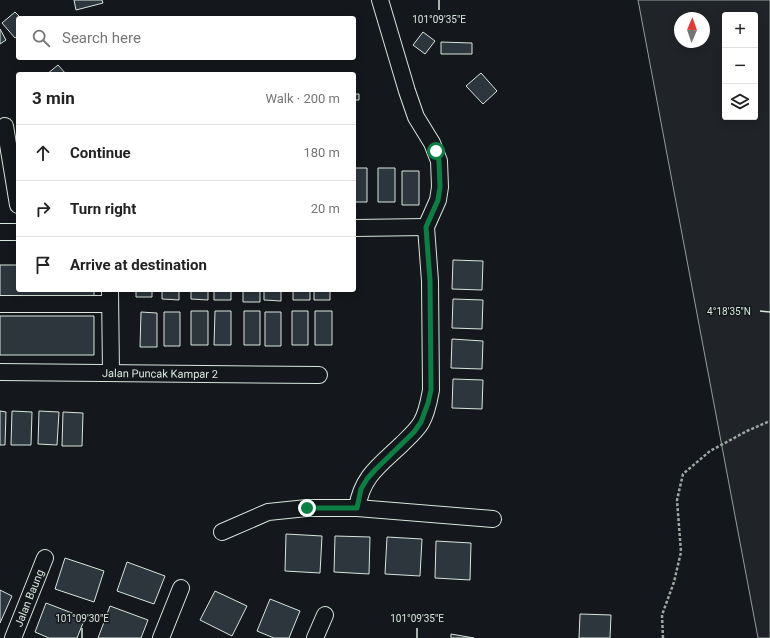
<!DOCTYPE html>
<meta charset="utf-8">
<style>
:root{--surface:#fff;--page:#f2f2f2;--text:#222;--muted:#767676;--line:#e0e0e0}
body{margin:0;font-family:Roboto,sans-serif;background:var(--page);color:var(--text)}
.controls{position:absolute;right:12px;top:12px;display:grid;overflow:hidden;border-radius:4px;box-shadow:0 2px 10px #0003}
.controls button{width:36px;height:36px;display:grid;place-items:center;padding:0;border:0;border-bottom:1px solid var(--line);background:var(--surface);color:var(--text);font:20px sans-serif}
.compass{position:absolute;left:674px;top:12px;width:36px;height:36px;border-radius:50%;background:var(--surface);box-shadow:0 2px 10px #0003;rotate:2deg}
.stop{position:absolute;width:12px;height:12px;margin:-9px;border:3px solid #0b8043;border-radius:50%;background:#fff}
.stop.end{background:#0b8043;border-color:#fff;box-shadow:0 1px 4px #0008}
.list{margin:0;padding:0;list-style:none}
h2{display:flex;justify-content:space-between;align-items:center;height:52px;margin:0;padding:0 16px;font-size:17px}
h2 small{font-size:13px;font-weight:400;color:var(--muted)}
.list li{display:grid;grid-template-columns:26px 1fr auto;gap:12px;align-items:center;box-sizing:border-box;height:56px;padding:0 16px;border-top:1px solid var(--line)}
.list b{display:block;font-size:15px;white-space:nowrap}
.list em{font-size:13px;font-style:normal;color:var(--muted)}
.icon{flex:none;width:22px;height:22px;fill:none;stroke:currentColor;stroke-width:2;stroke-linecap:round;stroke-linejoin:round}
.map{position:relative;flex:none;width:770px;height:638px;overflow:hidden}
.search{position:absolute;background:var(--surface);box-shadow:0 2px 10px #0003;left:16px;top:16px;width:340px;height:44px;display:flex;align-items:center;gap:10px;box-sizing:border-box;padding:0 14px;border-radius:4px;color:var(--muted);font-size:15px}
.panel{position:absolute;background:var(--surface);box-shadow:0 2px 10px #0003;left:16px;top:72px;width:340px;height:220px;border-radius:4px}
.map>svg:first-child{display:block}
.green{fill:#202428;stroke:#939e99;fill-rule:evenodd}
.building{fill:#2c363c;stroke:#d8e6dc}
.lines{fill:none;stroke-linecap:round;stroke-linejoin:round}
.minor-casing{stroke:#d8e6dc;stroke-width:18}
.path{stroke:#9da8a2;stroke-width:2.5;stroke-dasharray:3 2;stroke-linecap:butt}
.minor{stroke:#14181c;stroke-width:16}
.route{stroke:#0b8043;stroke-width:5}
.ticks{fill:none;stroke:#d8e6dc;stroke-width:1.5}
.labels{text-anchor:middle;dominant-baseline:central;stroke-width:3;stroke-linejoin:round;paint-order:stroke}
.street-label{font-size:11px;fill:#d8e6dc;stroke:#14181c}
.ticks-label{font-size:10px;text-anchor:middle;fill:#d8e6dc;stroke:#14181c;stroke-width:3;stroke-linejoin:round;paint-order:stroke}
</style>
<div class="map">
<svg width="770" height="638" viewBox="0 0 770 638">
<rect width="100%" height="100%" fill="#14181c"/>
<path class="green" d="M638,0H770V638H758ZM725,15H755V117H725ZM680,18H704V42H680Z"/>
<path class="building" d="M74,0H102L103,3L76,10Z
M15,12L21,18H18V36L15,38L2,23Z
M0,29L6,40L0,44Z
M423,32L435,41L425,54L413,45Z
M441,42L472,43V54H441Z
M58,65L66,74H47Z
M481,73L497,91L483,104L466,86Z
M354,94H359V100H354Z
M354,168H367V202H354Z
M378,168H395V202H378Z
M402,171H419V205H402Z
M453,260L483,261L482,290L452,289Z
M0,265H18V290H94V298L0,297Z
M136,290H152V297H136Z
M162,290H179V300L162,299Z
M191,290H208V300L191,299Z
M214,290H231V300H214Z
M243,290H260V302H243Z
M264,290H281V301L264,300Z
M293,290H310V300H293Z
M314,290H330V300H314Z
M453,299L483,300L482,329L452,328Z
M191,311H208V345H191Z
M215,311H231V345H214Z
M244,311H260V345H244Z
M292,311H308V345H292Z
M315,311H332V345H315Z
M141,312L157,313V347H140Z
M164,312H180V346H164Z
M265,312H281V346H265Z
M0,316H94V355H0Z
M452,339L483,341L482,369L451,368Z
M453,379L483,380L482,409L452,408Z
M0,411L6,412L5,445H0Z
M12,411L32,412L31,445H11Z
M39,411L59,412L57,445L38,444Z
M63,412L83,413L82,446H62Z
M286,534L322,536L320,573L285,571Z
M335,536L370,537L369,574L334,572Z
M387,537L422,539L420,576L385,574Z
M436,541L471,543L470,580L435,578Z
M65,558L104,571L94,602L55,589Z
M127,562L165,576L154,604L117,591Z
M0,590L12,596L0,623Z
M215,591L247,606L232,636L200,620Z
M270,599L300,611L289,638H274L257,631Z
M46,603L85,618L77,638H49L35,632Z
M110,606L148,620L141,638H98Z
M580,614L611,615L610,638H579Z
M451,634L474,638H451Z"/>
<g class="lines">
<g class="minor-casing">
<g id="minor">
<path d="M5,126L18,205"/>
<path d="M354,228L426,227"/>
<path d="M0,232H18"/>
<path d="M110,290L111,373"/>
<path d="M0,304H110"/>
<path id="s1" d="M0,372L319,375"/>
<path d="M357,508C362,476 380,465 402,444C409,437 416,431 421,423C427,413 429,401 431,390L430,281L426,227L438,200L440,187L439,161L432,143L416,117L407,91L380,0"/>
<path d="M222,532L268,512L307,508H357L493,519"/>
<path id="s2" d="M13,638L45,558"/>
<path d="M161,638L181,588"/>
<path d="M315,638L325,615"/>
</g>
</g>
<path class="path" d="M663,638L662,615L674,582L681,552L677,500L683,474L710,451L747,431L770,421"/>
<use href="#minor" class="minor"/>
</g>
<g class="lines">
<path class="route" d="M307,508H357L361,489L367,479L375,470L414,432L421,422L428,403L431,390L430,281L426,227L438,200L440,187L439,161L436,151"/>
</g>
<path class="ticks" d="M439,10V0M760,311L770,312M82,638V628M417,638V628"/>
<g class="labels">
<g class="street-label">
<text stroke="none"><textPath href="#s1" startOffset="160">Jalan Puncak Kampar 2</textPath></text>
<text stroke="none"><textPath href="#s2" startOffset="43">Jalan Baung</textPath></text>
</g>
</g>
<g class="ticks-label">
<text x="439" y="23">101°09'35"E</text>
<text x="729" y="315">4°18'35"N</text>
<text x="82" y="622">101°09'30"E</text>
<text x="417" y="622">101°09'35"E</text>
</g>
</svg>
<div class="controls">
<button>+</button>
<button>−</button>
<button><svg class="icon" aria-label="layers" viewBox="0 0 24 24"><path d="M12 4l9 5-9 5-9-5zM3 14l9 5 9-5"/></svg></button>
</div>
<svg class="compass" viewBox="-18 -18 36 36"><path d="M0-13l5 13h-10z" fill="#e53935"/><path d="M0 13l5-13h-10z" fill="#767676"/></svg>
<div class="stop" style="left:436px;top:151px"></div>
<div class="stop end" style="left:307px;top:508px"></div>
<div class="search"><svg class="icon" aria-label="search" viewBox="0 0 24 24"><circle cx="10" cy="10" r="6"/><path d="M15 15l6 6"/></svg>Search here</div>
<section class="panel">
<h2>3 min<small>Walk · 200 m</small></h2>
<ul class="list">
<li><svg class="icon" aria-label="ahead" viewBox="0 0 24 24"><path d="M12 20V5M6 11l6-6 6 6"/></svg><div><b>Continue</b></div><em>180 m</em></li>
<li><svg class="icon" aria-label="right" viewBox="0 0 24 24"><path d="M7 20v-9h11M14 6l5 5-5 5"/></svg><div><b>Turn right</b></div><em>20 m</em></li>
<li><svg class="icon" aria-label="arrive" viewBox="0 0 24 24"><path d="M6 21V4h12l-3 4 3 4H6"/></svg><div><b>Arrive at destination</b></div></li>
</ul>
</section>
</div>
